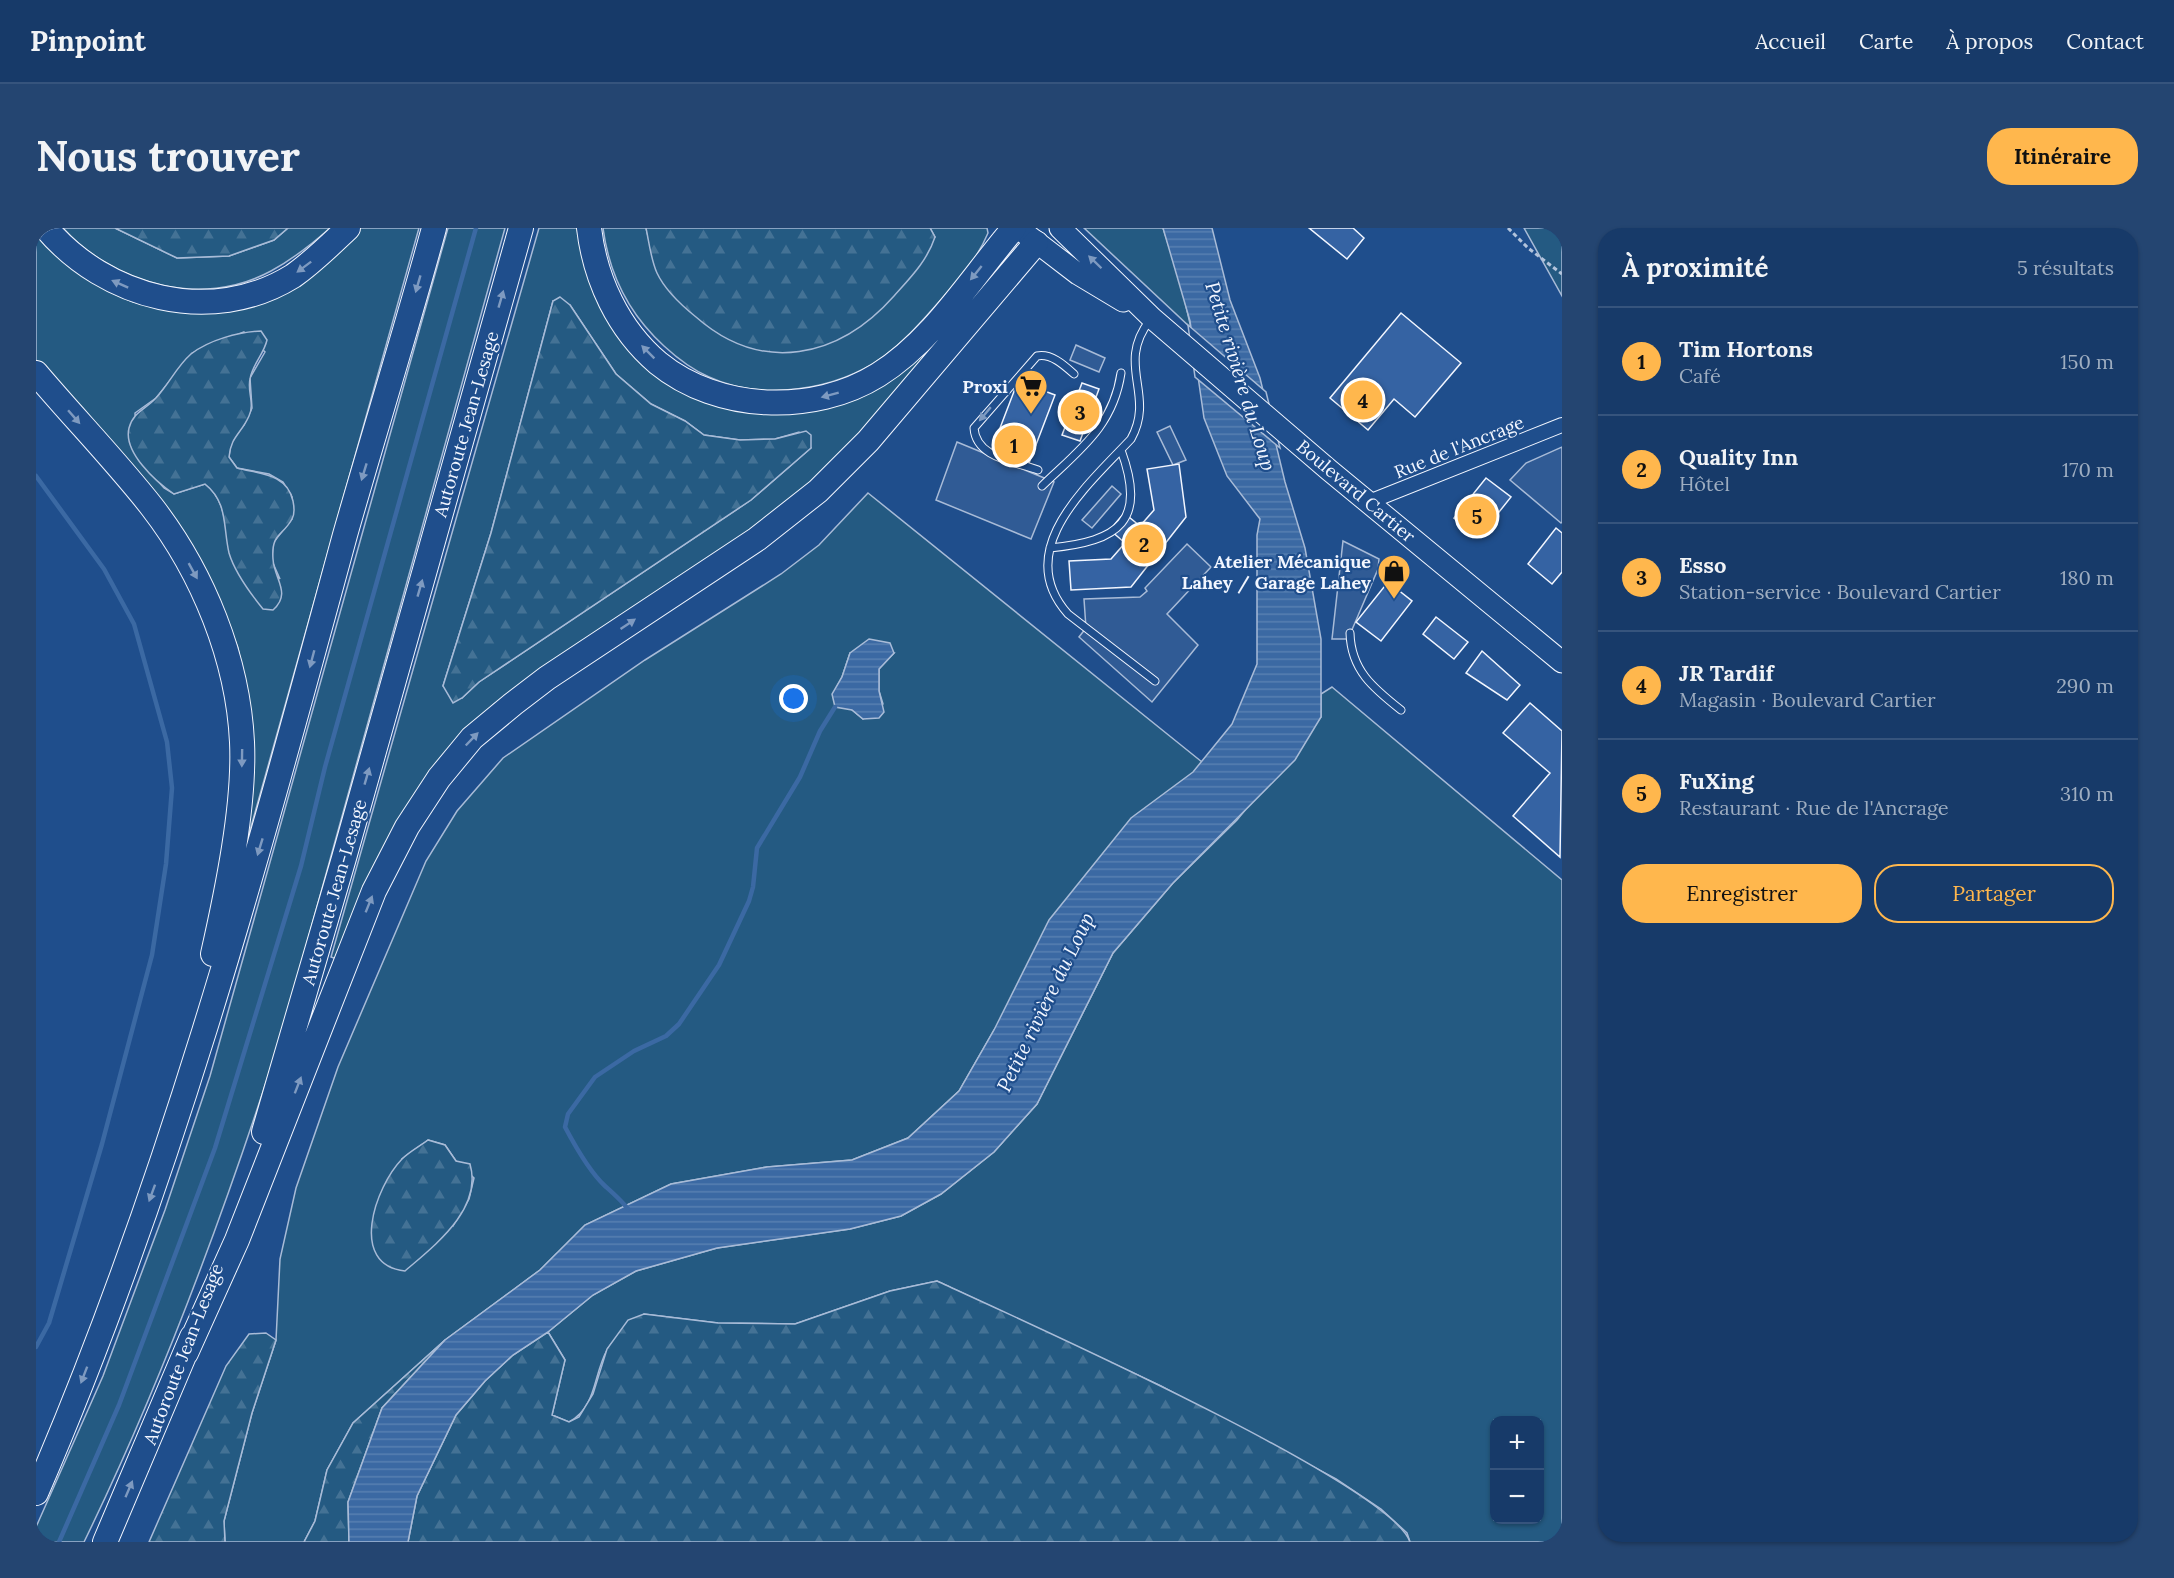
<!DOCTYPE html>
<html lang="fr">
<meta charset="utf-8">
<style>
:root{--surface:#173a69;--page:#244571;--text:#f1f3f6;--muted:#9eadc0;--line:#36547d;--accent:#ffb74d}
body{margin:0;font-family:Lora,serif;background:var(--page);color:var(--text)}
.controls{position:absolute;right:18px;bottom:18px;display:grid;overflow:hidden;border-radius:12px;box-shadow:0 2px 4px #0004}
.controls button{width:54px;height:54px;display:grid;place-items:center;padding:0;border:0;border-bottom:2px solid var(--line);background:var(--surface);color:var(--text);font:30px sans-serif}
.you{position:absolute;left:758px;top:471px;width:21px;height:21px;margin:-15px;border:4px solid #fff;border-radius:50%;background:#1a73e8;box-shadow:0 0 0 9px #1a73e833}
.badge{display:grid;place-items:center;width:39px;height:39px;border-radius:50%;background:var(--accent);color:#111;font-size:20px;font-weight:700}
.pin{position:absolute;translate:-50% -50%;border:3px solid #fff;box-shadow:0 2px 6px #0006}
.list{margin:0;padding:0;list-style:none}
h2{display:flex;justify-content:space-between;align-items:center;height:78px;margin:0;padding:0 24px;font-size:26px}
h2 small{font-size:20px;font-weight:400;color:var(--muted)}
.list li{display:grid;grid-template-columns:39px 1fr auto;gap:18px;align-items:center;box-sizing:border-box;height:108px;padding:0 24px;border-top:2px solid var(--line)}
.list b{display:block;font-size:22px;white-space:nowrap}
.list p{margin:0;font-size:20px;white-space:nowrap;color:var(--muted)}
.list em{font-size:20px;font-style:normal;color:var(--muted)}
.actions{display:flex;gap:12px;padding:18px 24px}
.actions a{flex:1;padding:14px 0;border:2px solid var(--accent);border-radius:24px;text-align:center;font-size:21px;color:var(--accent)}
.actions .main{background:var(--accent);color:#111}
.map{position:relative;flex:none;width:1526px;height:1314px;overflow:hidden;border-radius:24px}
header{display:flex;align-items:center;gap:36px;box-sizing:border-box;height:84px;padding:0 30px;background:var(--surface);border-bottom:2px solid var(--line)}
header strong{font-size:28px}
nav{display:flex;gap:33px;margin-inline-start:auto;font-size:21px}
.intro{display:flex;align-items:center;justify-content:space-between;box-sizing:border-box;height:144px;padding:0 36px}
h1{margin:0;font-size:42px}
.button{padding:15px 27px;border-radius:24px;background:var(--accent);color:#111;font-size:21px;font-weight:700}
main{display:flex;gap:36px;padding:0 36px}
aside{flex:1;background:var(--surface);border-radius:24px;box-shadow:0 2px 4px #0004}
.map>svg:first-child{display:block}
.green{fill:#245a82;stroke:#a8bbd7;stroke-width:1.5;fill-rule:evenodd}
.forest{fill:url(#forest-firs);stroke:#a8bbd7;stroke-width:1.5}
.parking{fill:#305b95;stroke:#a8bbd7;stroke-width:1.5}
.water{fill:url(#water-rules);stroke:#a8bbd7;stroke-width:1.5}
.pier{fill:#1f4e8c;stroke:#a8bbd7;stroke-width:1.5}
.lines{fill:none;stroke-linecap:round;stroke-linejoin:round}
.stream{stroke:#3b69a3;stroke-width:4.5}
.building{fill:#3563a3;stroke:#f2f6ff;stroke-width:1.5}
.lane-casing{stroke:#f2f6ff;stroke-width:9}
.street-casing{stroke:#f2f6ff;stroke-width:16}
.primary-casing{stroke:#f2f6ff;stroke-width:23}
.highway-casing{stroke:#f2f6ff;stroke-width:26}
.path{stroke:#b3c4dc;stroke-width:3;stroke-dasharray:4.5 3;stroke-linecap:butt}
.lane{stroke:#1f4e8c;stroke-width:7}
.street{stroke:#1f4e8c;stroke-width:14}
.primary{stroke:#1f4e8c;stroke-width:21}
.highway{stroke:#1f4e8c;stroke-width:24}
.oneway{fill:#7e9ac0}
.labels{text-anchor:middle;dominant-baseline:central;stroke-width:4.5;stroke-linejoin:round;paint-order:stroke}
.poi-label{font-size:18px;font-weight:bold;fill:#f2f6ff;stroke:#1f4e8c;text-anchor:end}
.street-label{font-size:18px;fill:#f2f6ff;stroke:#1f4e8c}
.water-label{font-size:20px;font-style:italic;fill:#f2f6ff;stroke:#1f4e8c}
</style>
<header>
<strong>Pinpoint</strong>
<nav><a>Accueil</a><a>Carte</a><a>À propos</a><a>Contact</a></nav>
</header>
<div class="intro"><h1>Nous trouver</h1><a class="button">Itinéraire</a></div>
<main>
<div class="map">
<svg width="1526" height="1314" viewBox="0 0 1526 1314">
<defs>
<pattern id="forest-firs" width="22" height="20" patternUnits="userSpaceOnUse" patternTransform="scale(1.5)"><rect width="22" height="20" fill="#245a82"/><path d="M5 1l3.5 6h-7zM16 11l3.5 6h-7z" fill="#447295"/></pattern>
<pattern id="water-rules" width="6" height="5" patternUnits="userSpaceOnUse" patternTransform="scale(1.5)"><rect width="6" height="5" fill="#3b69a3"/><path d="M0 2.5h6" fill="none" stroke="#587fb1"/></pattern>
</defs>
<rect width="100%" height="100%" fill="#1f4e8c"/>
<path class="green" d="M27,0H79L141,30L193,28L238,12L252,0H294C275,17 257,31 235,43C165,81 78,56 27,0Z
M323,0H383L211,613L212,472L202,420L180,364L80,222L0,132V3L44,45L72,63L97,74L121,79L176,82ZM208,104L229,124L214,150L216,180L208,197L195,213L193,229L201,240L233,246L247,254L256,269V291L237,315L236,333L244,351L190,302C188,283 184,268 169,256L138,266L128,260L102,231L99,185L120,170L156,125Z
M412,0H469L246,805C191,978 128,1150 48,1314H0V1299L67,1148L129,982L174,848Z
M503,0H542L627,148L791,177L965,30L969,33L833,198L782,250L728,293L458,476L419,513L301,731L295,729ZM517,73L534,77L580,146L615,176L649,193L668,207L704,212L739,211L763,204L775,220L715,272L443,454L426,470L407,458L455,305Z
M567,0H610L621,44L899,9L894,0H951L952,5C941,32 921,54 902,75C885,94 868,114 847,129C800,162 726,174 673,149C657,142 641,130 628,118C594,87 573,46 567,0Z
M1048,0H1127L1145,56L1155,100Z
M1488,0H1526V68Z
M832,265L1166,534L958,802L923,863L872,910L816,932L731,939L635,956L549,997L504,1042L409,1112L317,1195L291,1242L279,1293L268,1314H189L188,1293L216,1185L240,1112L244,1031L260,960L302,839L390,633L421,583L467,530L609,432L745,346L783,317ZM814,425H858L843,441V463L847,476L827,491L797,466L806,449ZM392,912L409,917L420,933L438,950L433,971L417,998L366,931Z
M1296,459L1526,652V1314H1374L1371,1305L1345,1281L1300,1251L1125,1158L901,1053L854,1063L759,1096L682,1095L608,1086C597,1096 578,1109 571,1122C557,1147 561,1179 533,1194L516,1187L529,1132L512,1104L557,1067L600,1043L681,1020L814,1001L865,988L905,966L958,924L1001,876L1077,725L1137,655L1201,592L1285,489V466ZM1458,1192H1504V1292H1458Z"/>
<path class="forest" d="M79,0H252L238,12L193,28L141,30Z
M610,0H894L899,9C891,33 875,49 858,68C803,130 726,147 660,89C645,77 629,62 621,45C615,32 613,14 610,0Z
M524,69L534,77L580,146L615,176L649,193L668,207L704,212L739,211L770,203L775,207V220L715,272L443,454L426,470L417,475L407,458L455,305L517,73Z
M225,103L231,112C228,126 216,137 214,151C211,163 219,176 213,188C205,206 195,208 193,229L201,240C223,246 251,245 257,273C258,278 259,286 256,291C247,308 235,305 237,331C238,351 256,365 237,382L227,381C214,365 199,345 193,325C187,299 192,274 169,256L138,266C120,254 87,224 93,200C97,184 110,181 120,170C133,156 141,138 155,126C173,112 202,104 225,103Z
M392,912L409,917L420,933L434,936C447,981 399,1017 369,1043C312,1037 339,959 366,931C373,924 384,918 392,912Z
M901,1053C974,1087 1355,1256 1374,1314H372L381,1268L420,1187L449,1153L477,1127L512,1104L529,1132L516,1187L533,1194L543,1189L557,1166L571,1121L592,1092L608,1086L682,1095L759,1096L854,1063Z
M230,1105L240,1112L216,1185L188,1293L189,1314H113L190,1138L213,1106Z
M409,1112L346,1180L312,1274L313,1314H268L279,1293L291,1242L317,1195Z"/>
<path class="parking" d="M1040,117L1069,130L1063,144L1034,132Z
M1134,198L1150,232L1137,237L1121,204Z
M921,214L1018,254L995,311L900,272Z
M1526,219V294L1525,295L1474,252L1490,235Z
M1076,258L1085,266L1056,300L1046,292Z
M1307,313L1343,331L1342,341L1312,411H1296Z
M1151,316L1175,339L1131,386L1162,417L1116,474L1043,409L1050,400L1048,371L1104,369L1111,363L1109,360Z"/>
<path class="water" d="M1127,0H1176L1194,72L1224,150L1249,254L1269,320L1285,411V489L1259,532L1137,655L1077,725L1001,876L958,924L905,966L865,988L814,1001L681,1020L600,1043L557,1067L512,1104L477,1127L449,1153L420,1187L381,1268L372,1314H313L312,1274L346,1180L409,1112L504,1042L549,997L635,956L731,939L816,932L872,910L923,863L958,802L1013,692L1095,590L1157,544L1196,496L1221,436V307L1224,291L1191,248L1168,190L1154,93Z
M833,411L854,415L858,425L843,441V463L848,484L843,490L827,491L816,482L799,479L796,466L806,449L814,425Z"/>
<path class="pier" d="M1152,97L1230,164L1244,220L1159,149Z"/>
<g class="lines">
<path class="stream" d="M0,248L68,341L98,396L131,514L136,560L130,636L116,727L66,916L13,1095L0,1119
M592,981C585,972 578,966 569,958C555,945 538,916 529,899L532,886L559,849L598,823L630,808L643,796L683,737L713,673L717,659L721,620L764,549L784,503L799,479
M23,1314L83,1177L179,920L265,638L289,539L440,0"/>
</g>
<path class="building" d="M1273,0H1317L1328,10L1311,31Z
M1365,85L1425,135L1379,189L1358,171L1332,202L1294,170Z
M982,153L1019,167L993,235L956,221Z
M1046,155L1063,161L1044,213L1026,207Z
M1143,236L1150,289L1095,359L1035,362L1033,333L1075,331L1089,315L1074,302L1088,285L1104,298L1118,282L1111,241Z
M1450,250L1475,269L1443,309L1418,290Z
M1520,300L1526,305V344L1516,356L1492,336Z
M1352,354L1376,373L1345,413L1320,394Z
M1400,389L1432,414L1418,431L1387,406Z
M1446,423L1484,457L1471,472L1430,445Z
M1494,475L1526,503L1524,629L1477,588L1514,545L1467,505Z"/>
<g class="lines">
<g class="lane-casing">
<path id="lane" d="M1114,92C1079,137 1120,166 1095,211C1052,257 975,322 1032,386L1119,453
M1002,242C978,233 940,230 938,200L1001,128C1015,125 1028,137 1038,146
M1006,258C1043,222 1077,199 1085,145
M1014,320C1084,313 1111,293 1085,222
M1314,405C1315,442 1337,460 1365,482"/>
</g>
<g class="street-casing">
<path id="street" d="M1333,274L1526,197"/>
</g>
<g class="primary-casing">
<path id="primary" d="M982,0L1042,46L1087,73
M1024,0L1116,90L1293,242L1526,434"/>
</g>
<g class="highway-casing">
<path id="highway" d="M10,0C69,70 175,99 257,48C277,34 294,17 312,0
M553,0C559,51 582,101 622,135C682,184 778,187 842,147C898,112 935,50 978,0
M0,145C38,190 80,233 116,279C167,345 202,431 206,514C209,577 191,664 177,726
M228,904L308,630L485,0
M150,1125L201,1012L338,663L371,599L403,550L436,510L477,476L511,450L721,311L782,263L832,213L1000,15
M0,1265C134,956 221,631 309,307C338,205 370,103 398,0
M69,1314L156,1109"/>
</g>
<path class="path" d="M1472,0L1492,20L1526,46"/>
<use href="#lane" class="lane"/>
<use href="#street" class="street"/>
<use href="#primary" class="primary"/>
<use href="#highway" class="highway"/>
</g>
<defs><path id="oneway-solid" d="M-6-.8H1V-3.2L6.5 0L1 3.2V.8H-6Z" transform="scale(1.5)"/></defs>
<g class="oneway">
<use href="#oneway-solid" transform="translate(1059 34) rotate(-136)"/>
<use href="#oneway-solid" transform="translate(268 39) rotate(143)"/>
<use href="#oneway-solid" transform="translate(940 45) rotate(129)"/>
<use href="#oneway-solid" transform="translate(84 56) rotate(-156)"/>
<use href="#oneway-solid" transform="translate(382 56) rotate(106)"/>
<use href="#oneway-solid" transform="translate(465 71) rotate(-74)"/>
<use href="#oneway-solid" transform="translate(612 124) rotate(-135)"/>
<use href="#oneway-solid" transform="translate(794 167) rotate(165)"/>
<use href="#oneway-solid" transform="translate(949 186) rotate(130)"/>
<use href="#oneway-solid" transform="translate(38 189) rotate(49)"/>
<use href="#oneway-solid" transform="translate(328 244) rotate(107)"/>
<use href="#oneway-solid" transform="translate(157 343) rotate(61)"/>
<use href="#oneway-solid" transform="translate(384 360) rotate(-74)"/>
<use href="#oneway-solid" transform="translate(592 396) rotate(-34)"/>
<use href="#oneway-solid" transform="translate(276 431) rotate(105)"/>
<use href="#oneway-solid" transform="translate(436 511) rotate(-46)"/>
<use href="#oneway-solid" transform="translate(206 530) rotate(91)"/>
<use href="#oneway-solid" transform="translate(331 548) rotate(-74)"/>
<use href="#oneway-solid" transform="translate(224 619) rotate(107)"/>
<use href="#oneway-solid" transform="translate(333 676) rotate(-68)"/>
<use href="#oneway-solid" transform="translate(262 857) rotate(-69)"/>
<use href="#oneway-solid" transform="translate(116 965) rotate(110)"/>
<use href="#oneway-solid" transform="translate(48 1147) rotate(111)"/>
<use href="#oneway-solid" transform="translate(93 1261) rotate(-67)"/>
</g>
<defs>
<g id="supermarket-pin" transform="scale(1.725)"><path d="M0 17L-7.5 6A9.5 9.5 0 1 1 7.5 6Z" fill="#ffb74d" stroke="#1f4e8c"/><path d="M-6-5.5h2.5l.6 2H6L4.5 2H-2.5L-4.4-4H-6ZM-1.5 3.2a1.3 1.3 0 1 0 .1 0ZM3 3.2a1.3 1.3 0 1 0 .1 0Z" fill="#111"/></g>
<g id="shop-pin" transform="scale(1.725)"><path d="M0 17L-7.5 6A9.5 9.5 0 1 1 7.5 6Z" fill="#ffb74d" stroke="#1f4e8c"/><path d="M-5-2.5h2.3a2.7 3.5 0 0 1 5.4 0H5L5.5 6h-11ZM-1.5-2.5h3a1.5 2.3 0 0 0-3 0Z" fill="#111"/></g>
</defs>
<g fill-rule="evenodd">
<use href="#supermarket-pin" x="995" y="158"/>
<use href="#shop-pin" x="1358" y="343"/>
</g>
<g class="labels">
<g class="poi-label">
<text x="972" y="158">Proxi</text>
<text x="1335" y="333">Atelier Mécanique<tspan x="1335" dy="21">Lahey / Garage Lahey</tspan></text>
</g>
<g class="street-label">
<text transform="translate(430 196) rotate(-74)">Autoroute Jean-Lesage</text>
<text transform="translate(1423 219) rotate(-22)">Rue de l'Ancrage</text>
<text transform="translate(1320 263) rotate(40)">Boulevard Cartier</text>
<text transform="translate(298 664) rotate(-74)">Autoroute Jean-Lesage</text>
<text transform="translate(147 1126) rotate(-69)">Autoroute Jean-Lesage</text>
</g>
<g class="water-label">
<text transform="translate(1205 148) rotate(73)">Petite rivière du Loup</text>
<text transform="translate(1009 774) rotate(-64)">Petite rivière du Loup</text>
</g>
</g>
</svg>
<div class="controls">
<button>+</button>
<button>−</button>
</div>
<div class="you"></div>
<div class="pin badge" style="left:978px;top:217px">1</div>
<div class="pin badge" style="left:1108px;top:316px">2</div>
<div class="pin badge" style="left:1044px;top:184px">3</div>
<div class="pin badge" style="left:1327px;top:172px">4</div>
<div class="pin badge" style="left:1441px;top:288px">5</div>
</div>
<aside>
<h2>À proximité<small>5 résultats</small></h2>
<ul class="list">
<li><span class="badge">1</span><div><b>Tim Hortons</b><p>Café</p></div><em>150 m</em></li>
<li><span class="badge">2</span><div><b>Quality Inn</b><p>Hôtel</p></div><em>170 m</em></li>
<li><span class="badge">3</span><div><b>Esso</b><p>Station-service · Boulevard Cartier</p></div><em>180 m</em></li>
<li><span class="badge">4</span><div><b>JR Tardif</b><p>Magasin · Boulevard Cartier</p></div><em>290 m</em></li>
<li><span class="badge">5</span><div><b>FuXing</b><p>Restaurant · Rue de l'Ancrage</p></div><em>310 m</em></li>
</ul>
<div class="actions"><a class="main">Enregistrer</a><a>Partager</a></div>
</aside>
</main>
